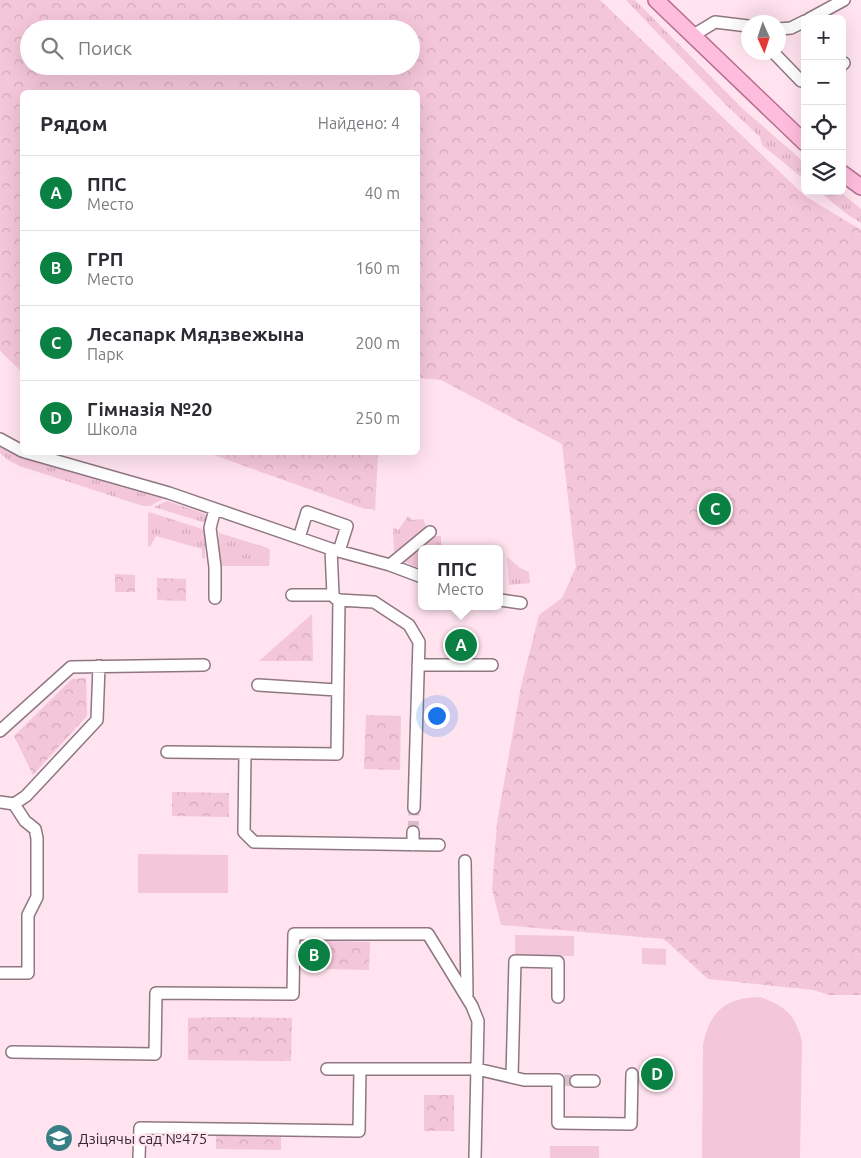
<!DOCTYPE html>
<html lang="ru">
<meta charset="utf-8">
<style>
:root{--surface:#fff;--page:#f7f7f7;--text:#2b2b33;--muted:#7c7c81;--line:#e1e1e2;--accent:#0b8043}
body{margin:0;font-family:Ubuntu,sans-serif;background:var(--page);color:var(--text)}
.controls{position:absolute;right:15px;top:15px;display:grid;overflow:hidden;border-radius:8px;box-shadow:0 5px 20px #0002}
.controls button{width:45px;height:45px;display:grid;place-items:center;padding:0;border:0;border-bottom:1px solid var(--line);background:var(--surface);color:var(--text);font:25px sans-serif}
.compass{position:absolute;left:741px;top:15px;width:45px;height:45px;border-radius:50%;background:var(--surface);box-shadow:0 5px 20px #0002;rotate:177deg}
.you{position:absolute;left:436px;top:715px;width:18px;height:18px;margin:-12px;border:4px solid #fff;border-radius:50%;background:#1a73e8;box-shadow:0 0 0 8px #1a73e833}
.badge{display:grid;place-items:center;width:32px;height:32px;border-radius:50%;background:var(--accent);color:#fff;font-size:16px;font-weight:700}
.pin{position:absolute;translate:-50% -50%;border:2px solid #fff;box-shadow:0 1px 5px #0006}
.popup{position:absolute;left:418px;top:545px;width:85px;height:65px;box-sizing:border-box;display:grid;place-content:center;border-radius:8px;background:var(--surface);filter:drop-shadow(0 1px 4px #0005);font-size:16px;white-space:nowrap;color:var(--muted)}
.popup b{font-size:19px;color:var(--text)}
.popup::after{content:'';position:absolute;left:50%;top:100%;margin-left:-10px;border:10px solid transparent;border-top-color:var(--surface)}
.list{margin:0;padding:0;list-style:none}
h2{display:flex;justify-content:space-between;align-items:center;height:65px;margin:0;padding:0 20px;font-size:21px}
h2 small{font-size:16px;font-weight:400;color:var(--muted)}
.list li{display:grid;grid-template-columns:32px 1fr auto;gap:15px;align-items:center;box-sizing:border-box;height:75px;padding:0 20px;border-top:1px solid var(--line)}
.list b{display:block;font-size:19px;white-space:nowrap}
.list p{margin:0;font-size:16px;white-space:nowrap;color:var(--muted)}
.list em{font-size:16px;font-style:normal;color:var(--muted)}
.icon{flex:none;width:28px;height:28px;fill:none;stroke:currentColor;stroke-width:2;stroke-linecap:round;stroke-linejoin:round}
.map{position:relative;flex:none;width:861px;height:1158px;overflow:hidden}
.search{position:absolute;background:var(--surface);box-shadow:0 5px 20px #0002;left:20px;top:20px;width:400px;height:55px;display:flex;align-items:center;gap:12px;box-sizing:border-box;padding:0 18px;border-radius:28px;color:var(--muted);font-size:19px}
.panel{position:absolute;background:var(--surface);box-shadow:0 5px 20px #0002;left:20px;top:90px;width:400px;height:365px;border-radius:8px}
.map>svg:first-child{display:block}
.grass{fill:url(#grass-tufts)}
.park{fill:url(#park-crowns);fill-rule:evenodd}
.pitch{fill:#f4c6d9}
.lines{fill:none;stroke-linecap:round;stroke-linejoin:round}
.minor-tunnel{stroke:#d7bec9;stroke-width:11;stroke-dasharray:11 5.5;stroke-linecap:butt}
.minor-casing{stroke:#8f7781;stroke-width:14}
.major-casing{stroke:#b86d90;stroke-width:18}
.minor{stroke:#fff;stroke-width:11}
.major{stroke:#febddc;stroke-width:15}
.labels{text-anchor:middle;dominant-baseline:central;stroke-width:4.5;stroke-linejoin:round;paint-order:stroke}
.poi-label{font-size:15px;fill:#352a2f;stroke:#ffe3ef;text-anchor:start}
</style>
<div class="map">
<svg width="861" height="1158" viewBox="0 0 861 1158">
<defs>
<pattern id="grass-tufts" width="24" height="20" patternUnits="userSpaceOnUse" patternTransform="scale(1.25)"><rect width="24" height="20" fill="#f4c6d9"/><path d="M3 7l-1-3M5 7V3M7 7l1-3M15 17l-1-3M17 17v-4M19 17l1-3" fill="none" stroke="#d2aabb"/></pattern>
<pattern id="park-crowns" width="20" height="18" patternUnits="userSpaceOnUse" patternTransform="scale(1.25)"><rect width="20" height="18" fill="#f4c6d9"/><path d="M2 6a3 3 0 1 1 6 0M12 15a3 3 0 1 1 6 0" fill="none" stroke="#d2aabb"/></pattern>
</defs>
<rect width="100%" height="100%" fill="#ffe3ef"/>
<path class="grass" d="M626,0H635L743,109L805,163V180L762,145L760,137L725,104Z
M818,191H839L861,209V223L848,215Z
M0,445L29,460L163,499L150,506H143L20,466L8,460L0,453Z
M167,501L206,514V523L154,507Z
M149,512L205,530V559L202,558V549L156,536L150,547L148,546V514Z
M408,516L412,520L423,519L427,529L396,554L394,551L393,527L398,530Z
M219,533L268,548L270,550L269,566H220L218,563Z
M430,536H441V549H422V569L402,561Z
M507,557L520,568L529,572L530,583L509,585Z"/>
<path class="park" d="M0,0H600L805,196L861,230V995H829L813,990L708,979L664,939L501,925L492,889L497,823L521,686L539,615L562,598L576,567L562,444L441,380L418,378V92H22V372L0,351ZM29,29H411V66H29Z
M208,453H378L375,511L373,509H365Z
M115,574L135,575V592H115Z
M157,578L186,579V601L157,600Z
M312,614L313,661H259Z
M86,678L87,716L33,775L14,736L72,679Z
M366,715L401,716L400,770L364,769Z
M172,792L229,793V817L172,816Z
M325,941L370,942L369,970L324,969Z
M219,1017L292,1018L291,1061L188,1060V1018Z
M424,1095H454V1131H424Z
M216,1136L281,1137V1150L216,1149Z"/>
<path class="pitch" d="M138,854L228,855V893H138Z
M515,935L574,936V956L515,955Z
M642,948L666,949V965L642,964Z
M760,997C786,1006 795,1015 802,1041L800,1158H702L703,1045C710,1011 725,998 760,997Z
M550,1146H599V1158H550Z"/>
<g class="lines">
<path class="minor-tunnel" d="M413,832L414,808
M564,1080L576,1081"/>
<g class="minor-casing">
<path id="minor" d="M809,19L844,0
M778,29L791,28L805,21
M692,36L715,22L748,26
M773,52L801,81H805
M842,65L844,63
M0,439L22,451
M25,452L169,493L331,549L390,565L422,577
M215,509L210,528L215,567V598
M299,538L307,512L347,526L339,551
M390,565L430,532
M292,595H333
M339,600L374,602L409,625L419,642L414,808
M500,600L521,603
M418,665H492
M258,685L337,690
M0,731L71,667L204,665
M167,752L337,754L339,600L335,598L333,595L331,549
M245,753L244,832L254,842L439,845
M0,802L14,804L26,796L97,720L99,666
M413,845V832
M465,861L467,995
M0,973H28V915L37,897V838L35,829L25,821L14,804
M12,1052L155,1054L156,993L293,994L294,934H428L472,1006L478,1021L475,1158
M327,1069H477L524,1080H558V1123L631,1124L632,1074
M512,1077L515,961L558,962V997
M576,1081H594
M139,1158L140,1128L359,1131L360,1069"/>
</g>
<g class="major-casing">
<path id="major" d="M656,0L805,143
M842,173L861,187"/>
</g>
<use href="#minor" class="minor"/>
<use href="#major" class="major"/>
</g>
<defs>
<g id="school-disc" transform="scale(1.4375)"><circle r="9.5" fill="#377f84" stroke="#ffe3ef"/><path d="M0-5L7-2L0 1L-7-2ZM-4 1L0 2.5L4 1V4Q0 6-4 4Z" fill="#fff"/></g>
</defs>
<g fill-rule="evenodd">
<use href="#school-disc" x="59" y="1138"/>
</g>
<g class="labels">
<g class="poi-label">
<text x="78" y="1138">Дзіцячы сад №475</text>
</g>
</g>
</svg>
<div class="controls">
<button>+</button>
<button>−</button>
<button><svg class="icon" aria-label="locate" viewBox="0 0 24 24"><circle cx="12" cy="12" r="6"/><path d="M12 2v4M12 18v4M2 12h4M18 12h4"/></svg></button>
<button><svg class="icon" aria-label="layers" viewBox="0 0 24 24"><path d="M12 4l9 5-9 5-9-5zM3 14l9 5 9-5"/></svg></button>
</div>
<svg class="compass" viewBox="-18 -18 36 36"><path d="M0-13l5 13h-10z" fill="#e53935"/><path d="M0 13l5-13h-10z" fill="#7c7c81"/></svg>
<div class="you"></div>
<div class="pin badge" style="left:461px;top:645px">A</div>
<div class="popup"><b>ППС</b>Место</div>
<div class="pin badge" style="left:314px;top:955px">B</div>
<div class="pin badge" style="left:715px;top:509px">C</div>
<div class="pin badge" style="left:657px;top:1074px">D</div>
<div class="search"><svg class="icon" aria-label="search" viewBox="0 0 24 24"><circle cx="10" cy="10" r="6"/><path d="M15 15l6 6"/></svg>Поиск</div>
<section class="panel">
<h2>Рядом<small>Найдено: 4</small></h2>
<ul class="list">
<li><span class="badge">A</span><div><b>ППС</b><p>Место</p></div><em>40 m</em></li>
<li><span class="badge">B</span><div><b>ГРП</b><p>Место</p></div><em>160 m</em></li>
<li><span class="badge">C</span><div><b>Лесапарк Мядзвежына</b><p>Парк</p></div><em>200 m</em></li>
<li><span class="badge">D</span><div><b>Гімназія №20</b><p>Школа</p></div><em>250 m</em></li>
</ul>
</section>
</div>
